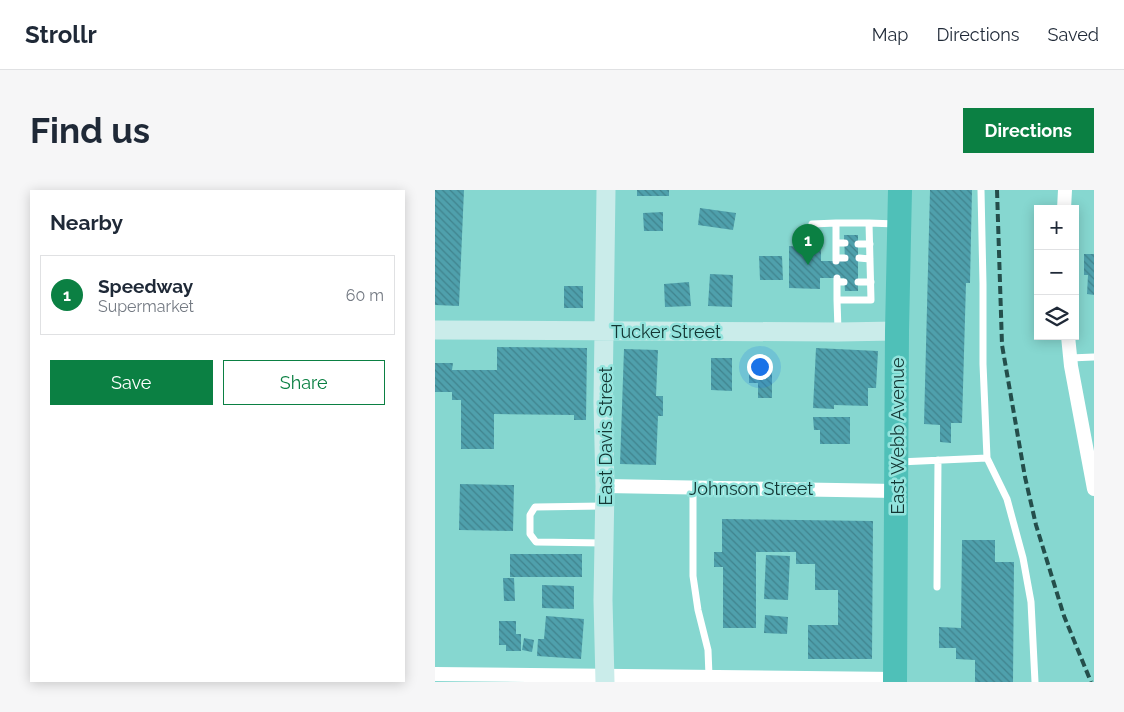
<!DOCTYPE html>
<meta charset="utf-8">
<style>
:root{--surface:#fff;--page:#f6f6f7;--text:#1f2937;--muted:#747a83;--line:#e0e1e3;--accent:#0b8043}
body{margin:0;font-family:Raleway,sans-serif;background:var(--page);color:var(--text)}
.controls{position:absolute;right:15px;top:15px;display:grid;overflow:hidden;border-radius:0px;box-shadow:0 2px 12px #0003}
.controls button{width:45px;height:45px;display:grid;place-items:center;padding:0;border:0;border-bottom:1px solid var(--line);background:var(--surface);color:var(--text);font:25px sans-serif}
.you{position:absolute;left:324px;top:176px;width:18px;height:18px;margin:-12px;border:4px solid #fff;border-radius:50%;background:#1a73e8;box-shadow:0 0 0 8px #1a73e833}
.badge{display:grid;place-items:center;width:32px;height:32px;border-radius:50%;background:var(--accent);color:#fff;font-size:16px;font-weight:700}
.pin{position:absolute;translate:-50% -41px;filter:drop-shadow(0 1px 2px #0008)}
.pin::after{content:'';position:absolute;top:26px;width:18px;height:15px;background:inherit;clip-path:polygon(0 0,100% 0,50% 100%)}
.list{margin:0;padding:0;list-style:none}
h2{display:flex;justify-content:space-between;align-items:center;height:65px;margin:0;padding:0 20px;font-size:21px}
h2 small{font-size:16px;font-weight:400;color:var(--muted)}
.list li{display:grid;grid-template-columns:32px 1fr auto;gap:15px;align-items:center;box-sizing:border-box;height:80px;margin:0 10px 10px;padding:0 10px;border:1px solid var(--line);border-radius:0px}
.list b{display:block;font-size:19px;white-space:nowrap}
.list p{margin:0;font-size:16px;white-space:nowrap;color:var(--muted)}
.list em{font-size:16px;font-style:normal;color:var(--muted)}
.actions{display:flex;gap:10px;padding:15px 20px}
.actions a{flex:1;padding:11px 0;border:1px solid var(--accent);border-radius:0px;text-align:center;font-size:18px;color:var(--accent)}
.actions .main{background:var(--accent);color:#fff}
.icon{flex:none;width:28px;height:28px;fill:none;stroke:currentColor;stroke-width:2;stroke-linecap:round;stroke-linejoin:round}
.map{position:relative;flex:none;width:659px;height:492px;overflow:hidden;border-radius:0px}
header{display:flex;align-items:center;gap:30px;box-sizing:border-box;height:70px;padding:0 25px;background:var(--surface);border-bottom:1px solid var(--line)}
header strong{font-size:24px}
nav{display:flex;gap:28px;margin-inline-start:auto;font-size:18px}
.intro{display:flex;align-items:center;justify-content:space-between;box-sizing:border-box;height:120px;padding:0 30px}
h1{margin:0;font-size:35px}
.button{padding:12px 22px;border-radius:0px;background:var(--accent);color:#fff;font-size:18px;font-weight:700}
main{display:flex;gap:30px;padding:0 30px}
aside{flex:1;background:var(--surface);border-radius:0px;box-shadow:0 2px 12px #0003}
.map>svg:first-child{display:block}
.building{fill:url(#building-back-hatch)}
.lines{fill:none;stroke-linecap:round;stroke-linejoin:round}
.lane{stroke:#fff;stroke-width:7}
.street{stroke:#fff;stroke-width:14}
.secondary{stroke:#caecea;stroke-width:19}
.highway{stroke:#4fc0b8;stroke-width:24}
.rail{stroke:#244e4b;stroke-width:4;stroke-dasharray:8 4;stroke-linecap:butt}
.labels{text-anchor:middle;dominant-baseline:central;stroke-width:5;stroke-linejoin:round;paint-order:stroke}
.street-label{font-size:18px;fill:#133633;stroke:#93e4dd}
</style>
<header>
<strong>Strollr</strong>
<nav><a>Map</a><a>Directions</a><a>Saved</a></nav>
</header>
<div class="intro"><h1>Find us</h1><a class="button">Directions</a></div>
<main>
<aside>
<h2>Nearby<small></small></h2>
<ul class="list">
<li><span class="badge">1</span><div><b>Speedway</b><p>Supermarket</p></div><em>60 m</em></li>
</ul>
<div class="actions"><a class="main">Save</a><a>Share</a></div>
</aside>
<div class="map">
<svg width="659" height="492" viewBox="0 0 659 492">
<defs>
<pattern id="building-back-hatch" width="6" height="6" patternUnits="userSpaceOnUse" patternTransform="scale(1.25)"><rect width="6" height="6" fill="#4fa0ac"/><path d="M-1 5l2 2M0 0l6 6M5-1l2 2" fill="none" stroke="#40838d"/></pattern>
</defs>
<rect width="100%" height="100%" fill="#86d7d0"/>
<path class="building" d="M0,0H29L24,116L0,115Z
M202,0H234V6H202Z
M495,0H537L535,93H531L527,233H516V253L505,252V235L489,234Z
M265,18L301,23L298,40L263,35Z
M228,22V41H209L208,23Z
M409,45H423V101H410L409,88H385V99L354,98V56L369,57V50H386V71H410Z
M649,64H659V105L652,104L653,85H649Z
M324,66H347L348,90H325Z
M275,84L298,85L297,117L273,116Z
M254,92L256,116L230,117L229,94Z
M129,96H148V118H129Z
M62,157L152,158L151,230H139V225L59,224V259H26V210H17V202H0V173H18L17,180H62Z
M381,158L443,161L441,198H433V216L399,215V219L378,218Z
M189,159L223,160L221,206H228V226H223L221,275L185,274Z
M276,168H297V201L276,200Z
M314,177H337V208H323V193H314Z
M378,227H415V254H385V240H379Z
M25,294L79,295L78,341L24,340Z
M287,329L438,331L437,469H373V435H403V400H380V374H361V362H321V438H288V377H279V362H287Z
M527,350H560V372H579L578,492H540V470L521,469V458H504V437L526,438Z
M75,364H147V387H75Z
M331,365L355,366L353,410L329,409Z
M68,388H79L80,411H69Z
M107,395L139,396V419L107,418Z
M330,425L353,427L352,444L329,443Z
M111,426L149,429L146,469L102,466L103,449H109Z
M64,431H81V444H86V461H71V455H64Z
M89,448L99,450L97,462L87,460Z"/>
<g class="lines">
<path class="lane" d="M377,34L401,33
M402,53H410
M423,54H435
M402,68H410
M424,68L435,69
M401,71V33H434
M402,88V110
M402,92H409
M423,92H436
M403,140L402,110H436L434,33L461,34
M635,168L659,167
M552,268L572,309L588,368L596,412L600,492
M464,272L552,268L548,174V94L546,0
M258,298V386L263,420L273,460L274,486
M168,316L100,317L95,325V344L101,352L169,353
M502,397L503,270"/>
<path class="street" d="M629,19L630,0
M633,146L636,176L659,299
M170,296L461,301
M0,484L460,489"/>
<path class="secondary" d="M0,140L403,142L462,141
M170,492L168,410L170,296L168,212L171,0"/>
<path class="highway" d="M460,492L462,141L465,0"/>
<path class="rail" d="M562,0L567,155L590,287L601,335L629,426L656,492"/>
</g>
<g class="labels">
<g class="street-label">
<text x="231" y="141">Tucker Street</text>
<text transform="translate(170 246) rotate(-90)">East Davis Street</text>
<text transform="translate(462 246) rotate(-90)">East Webb Avenue</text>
<text x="316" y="298">Johnson Street</text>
</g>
</g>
</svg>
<div class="controls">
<button>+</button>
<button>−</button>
<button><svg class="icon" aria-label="layers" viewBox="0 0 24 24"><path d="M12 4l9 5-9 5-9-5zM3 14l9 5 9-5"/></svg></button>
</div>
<div class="you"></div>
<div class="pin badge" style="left:373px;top:75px">1</div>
</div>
</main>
